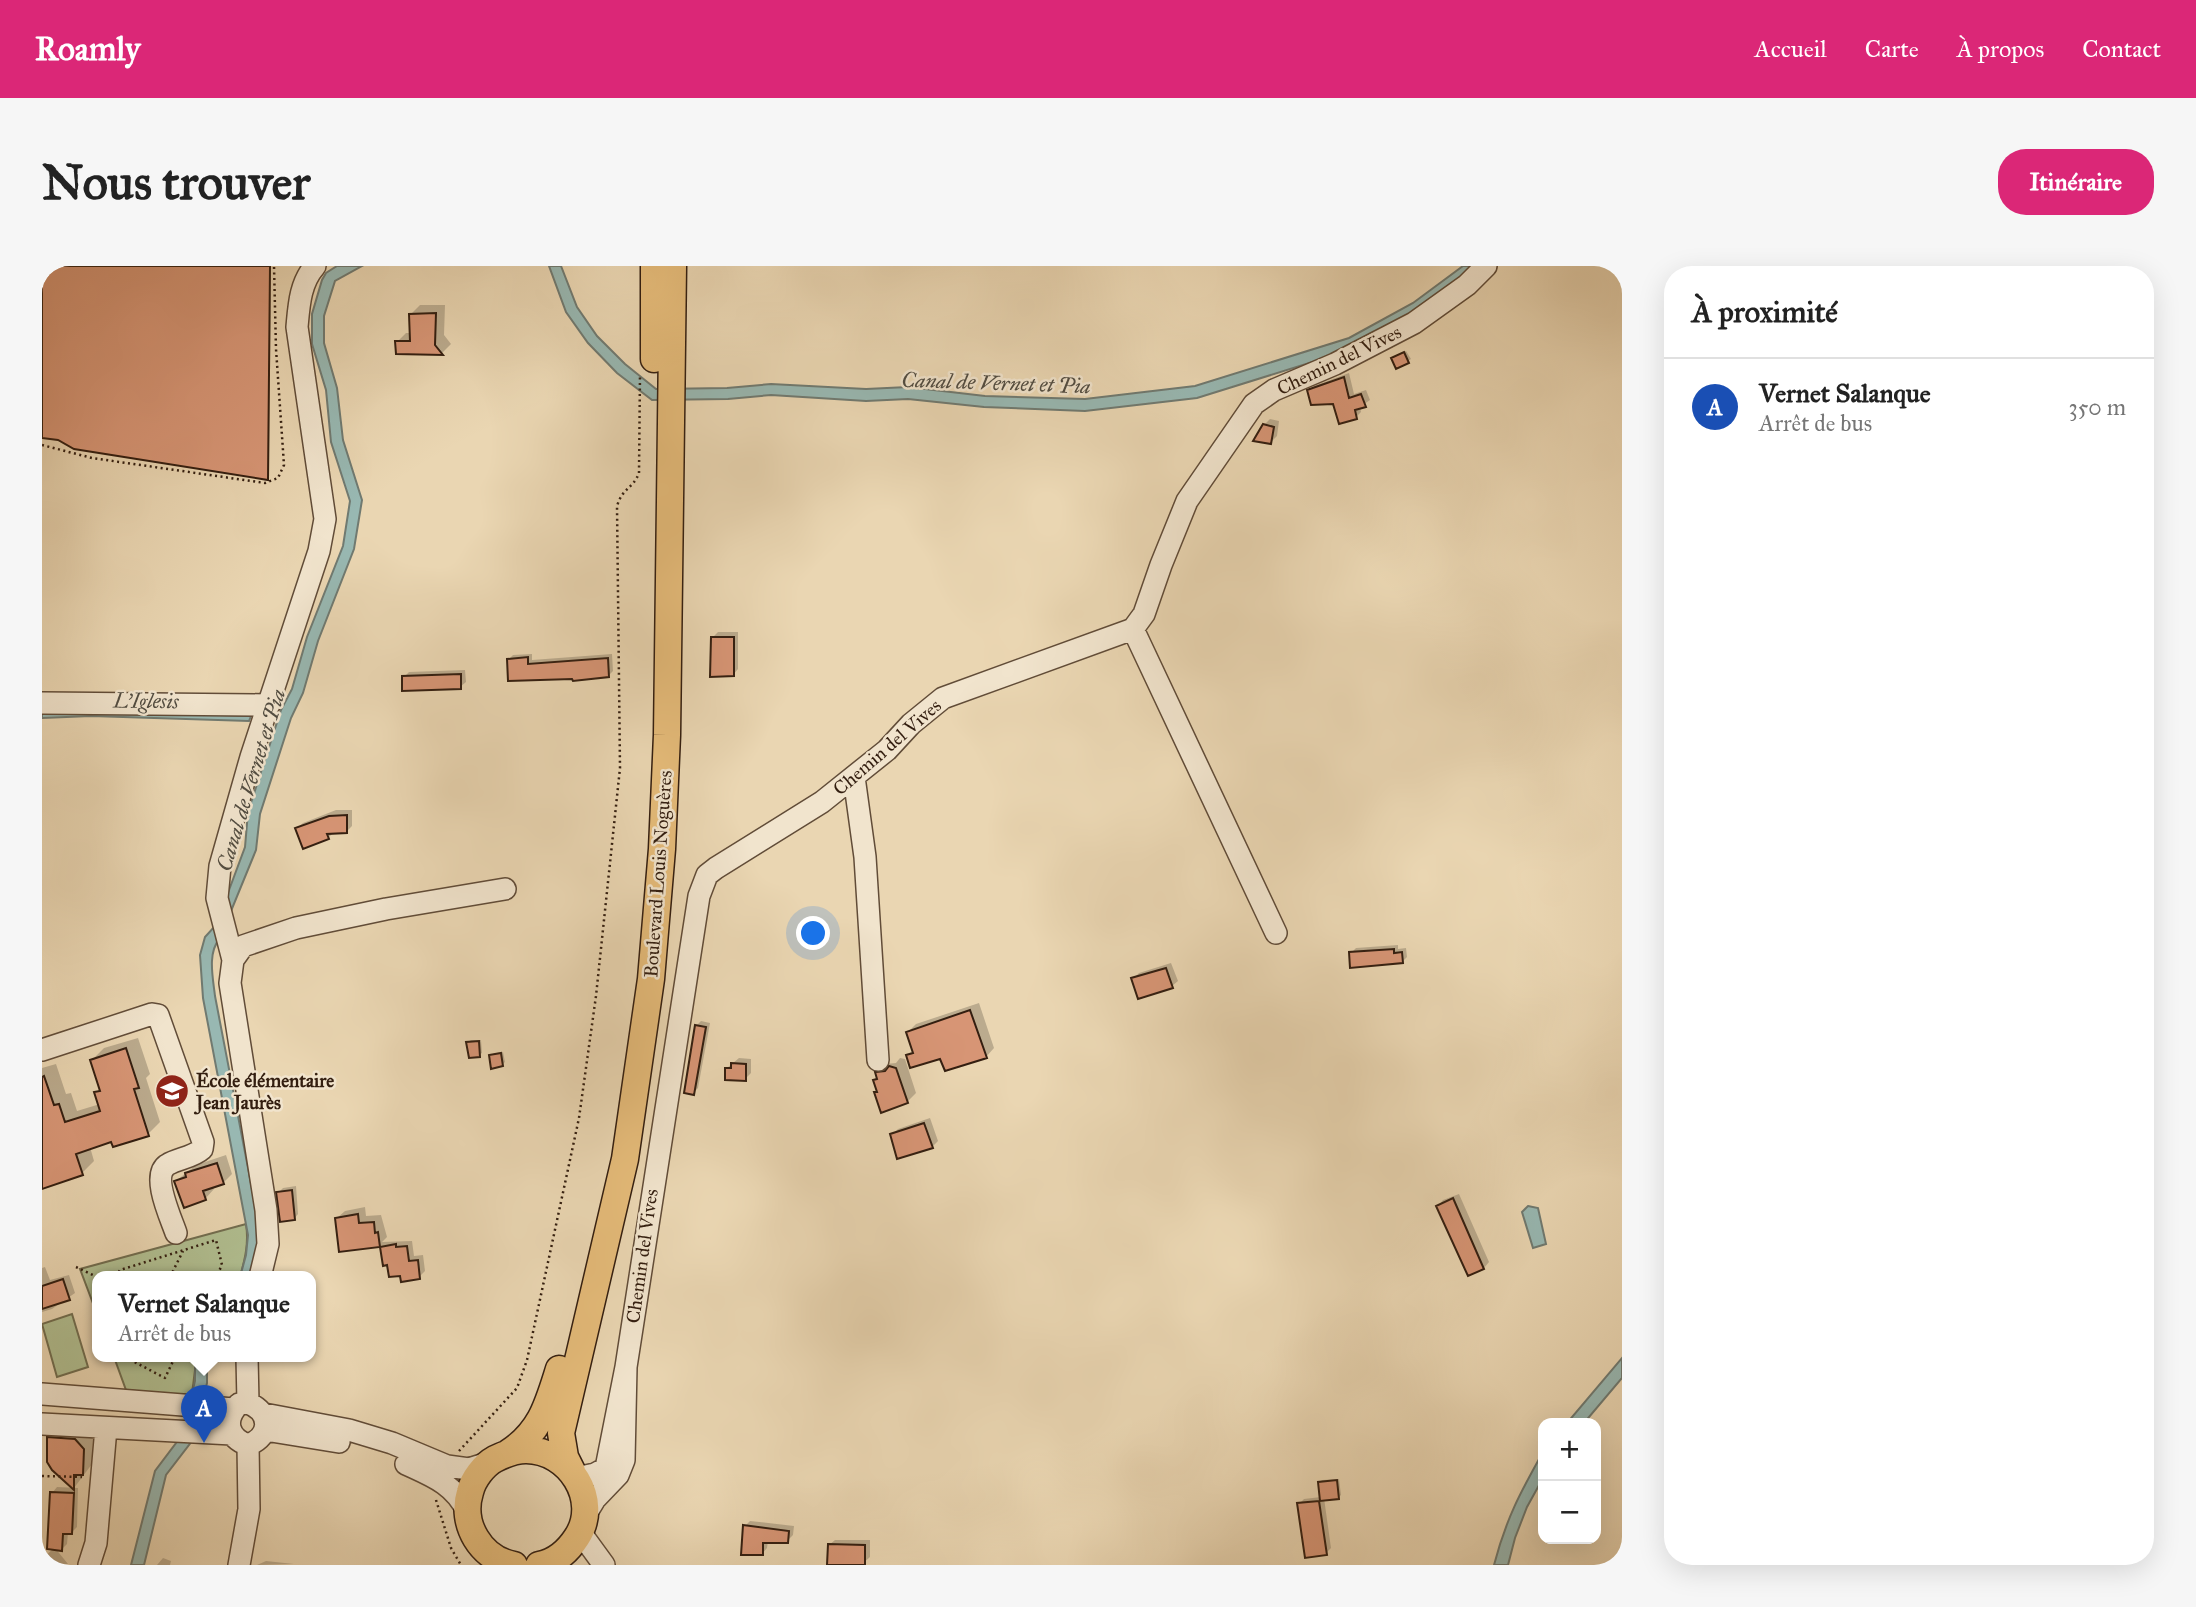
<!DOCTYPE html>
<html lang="fr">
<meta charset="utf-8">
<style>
:root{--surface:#fff;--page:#f6f6f6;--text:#222;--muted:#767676;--line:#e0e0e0;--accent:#db2777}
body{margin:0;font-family:"IM FELL Great Primer",serif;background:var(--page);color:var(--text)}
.controls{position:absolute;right:21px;bottom:21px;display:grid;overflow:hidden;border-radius:14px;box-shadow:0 7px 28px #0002}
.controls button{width:63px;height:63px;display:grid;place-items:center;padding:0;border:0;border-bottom:2px solid var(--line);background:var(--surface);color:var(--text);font:35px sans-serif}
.you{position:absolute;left:772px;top:668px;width:24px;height:24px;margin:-18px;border:5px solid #fff;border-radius:50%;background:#1a73e8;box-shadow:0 0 0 10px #1a73e833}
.badge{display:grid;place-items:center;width:46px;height:46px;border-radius:50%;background:var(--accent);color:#fff;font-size:23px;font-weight:700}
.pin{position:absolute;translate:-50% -58px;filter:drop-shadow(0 2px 4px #0008)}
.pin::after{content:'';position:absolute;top:37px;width:24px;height:21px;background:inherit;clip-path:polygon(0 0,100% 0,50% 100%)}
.popup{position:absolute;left:50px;top:1005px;width:224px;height:91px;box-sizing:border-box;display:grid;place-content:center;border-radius:14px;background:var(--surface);filter:drop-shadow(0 2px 5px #0005);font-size:23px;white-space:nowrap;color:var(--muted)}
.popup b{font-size:26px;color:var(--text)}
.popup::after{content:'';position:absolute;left:50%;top:100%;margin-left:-14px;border:14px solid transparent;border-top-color:var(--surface)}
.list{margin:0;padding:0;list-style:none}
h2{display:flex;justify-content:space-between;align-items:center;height:91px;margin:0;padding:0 28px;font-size:30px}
h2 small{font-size:23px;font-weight:400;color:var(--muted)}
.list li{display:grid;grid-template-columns:46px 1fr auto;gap:21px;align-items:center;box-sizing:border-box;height:98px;padding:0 28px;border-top:2px solid var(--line)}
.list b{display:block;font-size:26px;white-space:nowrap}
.list p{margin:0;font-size:23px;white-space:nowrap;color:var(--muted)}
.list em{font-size:23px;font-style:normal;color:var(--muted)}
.map{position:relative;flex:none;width:1580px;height:1299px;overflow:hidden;border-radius:28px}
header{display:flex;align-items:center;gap:42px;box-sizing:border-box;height:98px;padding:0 35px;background:var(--accent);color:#fff}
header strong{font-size:33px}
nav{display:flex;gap:38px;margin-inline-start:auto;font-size:24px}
.intro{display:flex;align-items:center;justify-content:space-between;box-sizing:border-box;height:168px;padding:0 42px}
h1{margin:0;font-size:49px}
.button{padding:18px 32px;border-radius:28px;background:var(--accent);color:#fff;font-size:24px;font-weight:700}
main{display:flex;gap:42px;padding:0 42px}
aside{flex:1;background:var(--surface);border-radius:28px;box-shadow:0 7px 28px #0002}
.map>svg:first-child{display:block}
.green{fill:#b1bf91;stroke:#726e50;stroke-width:2}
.water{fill:#98b8b2;stroke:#707a71;stroke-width:2}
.shadow{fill:#0003}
.building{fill:#d79575;stroke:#331e10;stroke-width:2}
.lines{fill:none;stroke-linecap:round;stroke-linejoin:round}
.minor-casing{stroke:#614c38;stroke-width:24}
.major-casing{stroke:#331e10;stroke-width:29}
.path{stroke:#331e10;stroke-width:2.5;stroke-dasharray:2 3.5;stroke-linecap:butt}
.minor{stroke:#f1e4cd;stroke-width:21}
.major{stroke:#e5bb79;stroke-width:26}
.labels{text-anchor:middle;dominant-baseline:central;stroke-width:5;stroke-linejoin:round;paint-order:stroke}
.street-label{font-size:19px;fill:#331e10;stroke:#f1e4cd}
.poi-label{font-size:19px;font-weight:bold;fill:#331e10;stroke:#f1e4cd;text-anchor:start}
.water-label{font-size:21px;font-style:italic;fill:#514c41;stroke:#f1e4cd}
</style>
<header>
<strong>Roamly</strong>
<nav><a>Accueil</a><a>Carte</a><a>À propos</a><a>Contact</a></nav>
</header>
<div class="intro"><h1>Nous trouver</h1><a class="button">Itinéraire</a></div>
<main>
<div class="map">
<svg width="1580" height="1299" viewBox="0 0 1580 1299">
<rect width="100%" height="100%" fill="#ead6b2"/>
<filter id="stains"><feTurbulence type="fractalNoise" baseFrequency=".00286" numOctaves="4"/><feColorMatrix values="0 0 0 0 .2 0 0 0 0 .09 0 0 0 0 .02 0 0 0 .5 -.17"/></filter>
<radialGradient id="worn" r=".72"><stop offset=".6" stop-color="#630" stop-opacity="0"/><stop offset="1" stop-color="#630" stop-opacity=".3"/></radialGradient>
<path class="green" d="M204,958C207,977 203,993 198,1011H55V1048L38,1003Z
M30,1048L46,1101L15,1111L0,1058Z
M72,1091H157C151,1101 153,1117 149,1130L84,1124Z"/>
<path class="water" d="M295,0H320L293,15L282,50V77L295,122L301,174L320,234L312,283L276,375L261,427L249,452L218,548L214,584L178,672C165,687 171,712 173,730L215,949L218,970L210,1011H198L204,989L206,969L161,732L158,689L163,671L174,659L203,581L206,546L239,444L250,423L265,371L301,280L308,235L289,176L284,124L270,78V48L280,14L284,7Z
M507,0H519L535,41L555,70L583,98L614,123L685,122L729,118L824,123L866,121L943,130L1043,133L1153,120L1307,72L1371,37L1421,0H1438L1416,19L1312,83L1155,132L1043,145L942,141L866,133L824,135L729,129L686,133L610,134L575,107L546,77L524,46Z
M49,445L209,450L207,455L49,450L0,452V447Z
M1486,940L1496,942L1504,978L1491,982L1480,946Z
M157,1091H171L165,1101V1117L150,1175L124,1209L102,1299H89L113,1205L140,1169L153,1115V1097Z
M1580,1092V1112L1542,1157H1525Z
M1501,1186V1212L1485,1241L1473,1272L1466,1299H1452C1464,1253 1478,1227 1501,1186Z"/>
<path class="shadow" d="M0,0H229L227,210L225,213L0,170Z
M378,39H403L402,69L409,78L400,87L355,86V76L364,67H369V48Z
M1364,85L1369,93L1366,95L1354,90Z
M1307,107L1312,128L1324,124L1328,134L1318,141L1319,146L1314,151L1292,136L1267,125L1272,120Z
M1228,153L1237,155L1235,170L1229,176L1222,159Z
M676,366H696V403L691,409L671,371Z
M490,388V394L570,388L571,405L566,410L532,413L467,393L471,389Z
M423,404L424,416L418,421L362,411L367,406Z
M294,544H310V560L304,566H292L286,572L255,562L261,557Z
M1356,679V683L1364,682L1365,691L1360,696L1309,687L1314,682Z
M1129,697L1136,715L1130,720L1091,713L1097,707Z
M937,737L952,782L944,791L866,789L872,784L866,766L874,758Z
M659,755L668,757L656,822L651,827L654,760Z
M96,772L108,808L104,812L118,856L106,868L70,874L48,881L52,895L40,907L0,921V802L14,798L24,828L29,827L35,845L58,838L54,827L59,822L50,794L62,782Z
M429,774H439L440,787L437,789L426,776Z
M461,786L463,796L460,799L449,790Z
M697,792L709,793V807L703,813L685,802Z
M858,792L863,793L874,827L865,836L834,827L836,825L835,807L844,798L854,797Z
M888,852L896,875L890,881L850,869L856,863Z
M184,889L190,908L181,917L171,920L172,923L163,933L134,915L154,899Z
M254,920L256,948L252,953L236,927L241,922Z
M1417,928L1447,996L1442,1002L1396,940L1401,934Z
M323,941L324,950L339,949L345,971L340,976L370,975L372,990L381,989L383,1005L377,1011L360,1008L346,997L342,998L339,979L299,984L295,952L303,945Z
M3,1001L8,1014L27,1009L33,1027L10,1043L0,1046V1002Z
M16,1163L43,1164L51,1173L50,1198L32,1222L6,1172Z
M1297,1213L1299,1229L1297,1231L1282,1232L1289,1282L1284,1287L1257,1238L1262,1233L1279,1231L1277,1217L1280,1214Z
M15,1221L36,1222L35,1261L29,1267H26L25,1278L20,1283L13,1282L26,1298L0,1299V1293L12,1282L10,1227Z
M708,1255L752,1260L751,1269L745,1275H726L725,1282L720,1288L703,1260Z
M793,1274H828V1291L819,1299H787V1279Z
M121,1292L129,1295L128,1299H115Z
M224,1295L252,1298L215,1299Z"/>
<path class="building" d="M0,0H228L226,214L32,183L16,174L0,172Z
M394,47L393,79L401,89L354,88L353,75H368L367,48Z
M1362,86L1367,97L1354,103L1349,92Z
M1302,111L1307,132L1319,128L1324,141L1313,144L1315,153L1297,158L1291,138L1269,139L1265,124Z
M1221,158L1232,161L1229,178L1211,175Z
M669,371H692V410L668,411Z
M486,391V398L566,392L567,411L531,415L530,413L466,415L465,393Z
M419,408V423L360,425V410Z
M305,549V567L285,568L287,573L261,583L253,562L287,550Z
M1352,683V687L1360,686L1361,697L1308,702L1307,686Z
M1124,702L1131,722L1096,733L1089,712Z
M928,744L945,792L903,805L898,793L868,802L864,789L871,787L864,766Z
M653,759L664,761L652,829L642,827Z
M437,775L438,791L427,792L424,776Z
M84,782L97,822L92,823L107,870L71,881L69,876L34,888L41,909L0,923V811L2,810L12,839L17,838L23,856L58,845L52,826L58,825L48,794Z
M459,787L461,800L449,803L447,789Z
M689,797L704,798V815L683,814V802H689Z
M847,800L854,802L866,837L839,847L832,826H835L831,814L835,813L833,806L843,805Z
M882,857L891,882L855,893L848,868Z
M175,897L182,918L161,925L164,934L142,942L132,915L144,911L143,907Z
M250,924L253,954L238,956L234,926Z
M1411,932L1442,1003L1426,1010L1394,940Z
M316,948L317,957L332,956L333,967L336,966L338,981L297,986L293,952Z
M354,978V981L365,980L367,995L376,994L378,1013L359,1016L358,1010L347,1011L345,999L341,1000L338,981Z
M21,1013L28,1034L0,1043V1020Z
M5,1171L33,1173L42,1183L41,1209H32V1224L10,1204L5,1196Z
M1295,1214L1297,1233L1278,1235L1276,1216Z
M8,1226L32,1227L30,1268H21L20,1285L5,1283Z
M1277,1235L1285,1289L1263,1292L1255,1237Z
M701,1259L747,1265L746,1277H721V1289H699Z
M786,1278L823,1279V1299H785Z"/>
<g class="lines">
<g class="minor-casing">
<path id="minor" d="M1091,363L1234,667
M0,437L227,439
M812,511L823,591L836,794
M191,694L175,632L178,600L209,491L277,285L283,253L255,61C257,39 258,17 273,0
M0,784L110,748L116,749L161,876L160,883C150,892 136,892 125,899C109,910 129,952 134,967
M218,1011L226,978L224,944L188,717L191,694L201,680L254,662L344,643L463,623
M205,1091L206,1137
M584,1101L657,630L665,609L674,602L780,536L845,484L869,458L901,432L1091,363L1102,348L1119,299L1145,235L1212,138L1232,124L1293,98L1372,57L1425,19L1444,0
M0,1128L192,1143
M206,1137C229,1146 230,1170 206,1179C186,1172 181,1154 197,1138Z
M222,1148L307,1164L350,1177L405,1200L427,1203L449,1196
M0,1158L190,1168
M223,1164L297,1176
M364,1198C390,1210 412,1218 425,1245
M534,1212L553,1208L564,1202L584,1101L582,1194L576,1209L553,1233L542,1251
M538,1266L562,1299
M47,1299L54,1277L64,1162
M197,1299L207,1243L206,1179"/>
</g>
<g class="major-casing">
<path id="major" d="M612,93V0
M466,1187C499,1166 506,1138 517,1103
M530,1205L523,1191L519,1167L583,893L609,713L620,583L625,469L631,0
M472,1299C439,1293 418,1258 428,1226C431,1213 442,1199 453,1193C463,1188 473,1184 484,1184C527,1184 559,1234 535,1271C526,1285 514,1296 497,1299"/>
</g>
<path class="path" d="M0,179L50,192L223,217L236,212L242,199L234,83L232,0
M34,1001L55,1011
M74,1011L78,1004L174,974L180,999L174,1011
M128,1011L141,985
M83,1091L123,1112L133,1091
M417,1185L475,1122L485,1094L537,852L554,730L578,502L575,240C581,221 591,223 597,207L598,108
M0,1210L40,1211
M394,1234L409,1282L419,1299"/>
<use href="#minor" class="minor"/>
<use href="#major" class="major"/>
</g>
<defs>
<g id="school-disc" transform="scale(1.75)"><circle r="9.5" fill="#8f2418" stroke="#f1e4cd"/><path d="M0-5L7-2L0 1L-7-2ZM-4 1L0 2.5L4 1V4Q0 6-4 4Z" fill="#fff"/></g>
</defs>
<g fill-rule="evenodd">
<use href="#school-disc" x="130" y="825"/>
</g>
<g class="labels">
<g class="street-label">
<text transform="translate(1297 94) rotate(-26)">Chemin del Vives</text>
<text transform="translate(845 481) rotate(-41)">Chemin del Vives</text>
<text transform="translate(616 608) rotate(-86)">Boulevard Louis Noguères</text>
<text transform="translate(600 990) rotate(-82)">Chemin del Vives</text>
</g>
<g class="poi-label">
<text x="154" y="814">École élémentaire<tspan x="154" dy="22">Jean Jaurès</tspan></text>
</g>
<g class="water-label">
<text transform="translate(954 117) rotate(2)">Canal de Vernet et Pia</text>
<text transform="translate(104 435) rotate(1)">L'Iglesis</text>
<text transform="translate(209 514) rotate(-73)">Canal de Vernet et Pia</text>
</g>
</g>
<rect width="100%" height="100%" filter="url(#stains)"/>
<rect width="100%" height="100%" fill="url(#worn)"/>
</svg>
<div class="controls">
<button>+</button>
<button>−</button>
</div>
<div class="you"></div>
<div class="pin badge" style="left:162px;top:1177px;background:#1a4fb4">A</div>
<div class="popup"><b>Vernet Salanque</b>Arrêt de bus</div>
</div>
<aside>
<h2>À proximité<small></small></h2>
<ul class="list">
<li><span class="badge" style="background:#1a4fb4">A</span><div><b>Vernet Salanque</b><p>Arrêt de bus</p></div><em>350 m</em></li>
</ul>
</aside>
</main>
